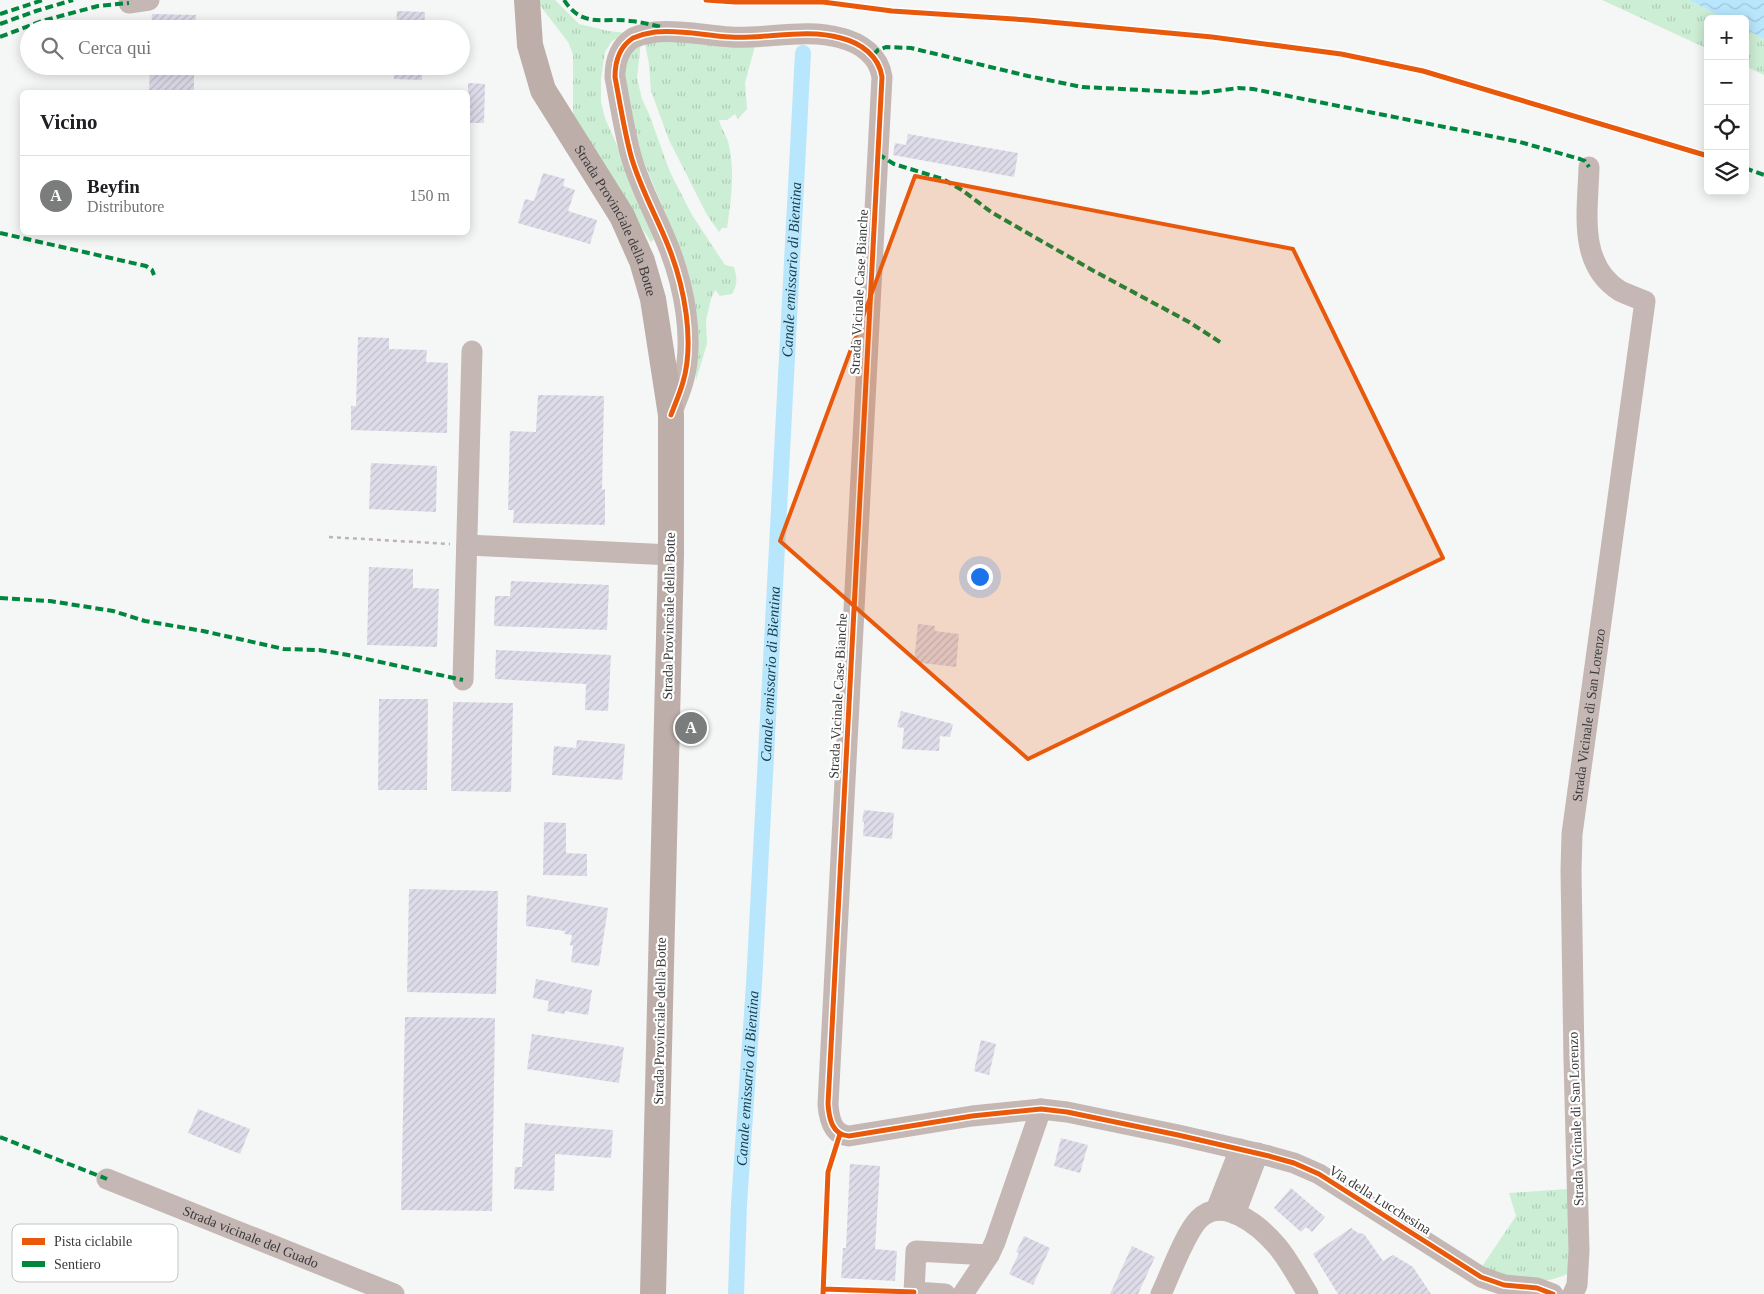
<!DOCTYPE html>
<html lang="it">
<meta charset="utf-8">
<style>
:root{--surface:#fff;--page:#f6f6f6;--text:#202124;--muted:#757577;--line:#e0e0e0;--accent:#7b7c7c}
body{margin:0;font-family:"Times New Roman",serif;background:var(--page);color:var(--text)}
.controls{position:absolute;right:15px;top:15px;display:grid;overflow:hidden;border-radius:8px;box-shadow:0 2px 12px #0003}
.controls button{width:45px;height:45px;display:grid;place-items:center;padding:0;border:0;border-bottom:1px solid var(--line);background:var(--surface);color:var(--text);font:25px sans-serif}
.you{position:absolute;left:979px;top:576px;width:18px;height:18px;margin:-12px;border:4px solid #fff;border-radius:50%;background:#1a73e8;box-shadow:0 0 0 8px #1a73e833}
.badge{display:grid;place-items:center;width:32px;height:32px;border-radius:50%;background:var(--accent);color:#fff;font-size:16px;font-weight:700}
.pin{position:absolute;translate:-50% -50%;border:2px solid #fff;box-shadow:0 1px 5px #0006}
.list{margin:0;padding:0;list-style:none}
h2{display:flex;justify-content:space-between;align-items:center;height:65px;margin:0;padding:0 20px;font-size:21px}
h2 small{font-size:16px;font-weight:400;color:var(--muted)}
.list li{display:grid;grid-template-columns:32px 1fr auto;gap:15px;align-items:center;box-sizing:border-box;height:80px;padding:0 20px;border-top:1px solid var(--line)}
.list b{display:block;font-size:19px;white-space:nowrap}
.list p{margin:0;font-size:16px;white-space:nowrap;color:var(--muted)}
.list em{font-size:16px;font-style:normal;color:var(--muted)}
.icon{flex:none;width:28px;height:28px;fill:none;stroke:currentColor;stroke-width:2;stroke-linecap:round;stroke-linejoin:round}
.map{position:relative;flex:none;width:1764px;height:1294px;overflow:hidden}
.search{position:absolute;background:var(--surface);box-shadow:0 2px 12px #0003;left:20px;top:20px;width:450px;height:55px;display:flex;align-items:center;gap:12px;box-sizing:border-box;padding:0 18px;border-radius:28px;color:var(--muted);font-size:19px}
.panel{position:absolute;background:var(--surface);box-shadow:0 2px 12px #0003;left:20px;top:90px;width:450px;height:145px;border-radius:8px}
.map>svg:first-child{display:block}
.grass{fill:url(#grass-tufts)}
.water{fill:url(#water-waves)}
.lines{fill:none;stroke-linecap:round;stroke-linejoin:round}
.canal{stroke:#b8e6fc;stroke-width:16}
.building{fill:url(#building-hatch)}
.path{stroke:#bfb5b3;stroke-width:2.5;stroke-dasharray:4 4;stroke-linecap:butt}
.minor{stroke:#c5b7b4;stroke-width:21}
.major{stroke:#bdaeaa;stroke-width:26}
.quiet{stroke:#00873e;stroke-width:4;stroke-dasharray:8 4;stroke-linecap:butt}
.cycleway-casing{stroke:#fff;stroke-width:8}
.cycleway{stroke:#e8590c;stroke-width:5}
.marked{fill:#e8590c;fill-opacity:0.2;stroke:#e8590c;stroke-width:4;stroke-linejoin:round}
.labels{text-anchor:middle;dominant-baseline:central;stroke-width:4.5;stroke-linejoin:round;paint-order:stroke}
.street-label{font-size:14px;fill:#3a3a3a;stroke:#fff}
.water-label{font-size:15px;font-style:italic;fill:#163d4d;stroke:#fff}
.key{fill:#fff;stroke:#c4c4c4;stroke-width:1}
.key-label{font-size:14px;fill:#3a3a3a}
</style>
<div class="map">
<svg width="1764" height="1294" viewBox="0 0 1764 1294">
<defs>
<pattern id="grass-tufts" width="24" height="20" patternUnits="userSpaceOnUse" patternTransform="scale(1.25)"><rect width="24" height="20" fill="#cceed4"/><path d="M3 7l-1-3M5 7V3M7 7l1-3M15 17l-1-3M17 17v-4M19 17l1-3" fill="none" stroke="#b0cdb7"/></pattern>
<pattern id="water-waves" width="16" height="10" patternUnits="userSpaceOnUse" patternTransform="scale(1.25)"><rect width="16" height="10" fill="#b8e6fc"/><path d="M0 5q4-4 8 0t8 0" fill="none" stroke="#9fc6d9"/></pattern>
<pattern id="building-hatch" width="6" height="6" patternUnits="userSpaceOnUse" patternTransform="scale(1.25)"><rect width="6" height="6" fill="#dedce9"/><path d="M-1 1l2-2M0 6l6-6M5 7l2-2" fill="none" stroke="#bfbec9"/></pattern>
</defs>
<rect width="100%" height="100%" fill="#f5f6f6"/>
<path class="grass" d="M539,0H555L579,24L608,31L627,33L612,41L605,52L601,79V102L605,118L637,191L654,239L651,242L576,127L573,111V54L568,42L539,4Z
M1602,0H1689L1725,19H1708V49Z
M1745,29L1764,39V75L1745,66Z
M646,39L756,42L745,83L747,109L738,119L735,114L727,120H719C721,129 728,137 729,146C735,173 731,201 727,228H722L719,232L707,215L669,140L651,91L649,64L645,44Z
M641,41L637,78L642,99L649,114L670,172L692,215L725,265L734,267C737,278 738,284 732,294L720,296L715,290L711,299L706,320L707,344L696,380L693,296L688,271L681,251L634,138L625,100L626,51Z
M1568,1189L1570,1273C1537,1288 1512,1281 1481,1268L1516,1216L1509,1193Z"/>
<path class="water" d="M1689,0H1764V39L1745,29V19H1725Z"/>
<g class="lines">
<path class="canal" id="s1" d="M736,1294L739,1204L754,984L803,53"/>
</g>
<path class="building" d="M397,11L425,12L424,29H396Z
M152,14L196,15V29H151Z
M150,66H194V92H149Z
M395,66H422V80L394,79Z
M468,83L485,84L484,123H468Z
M908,134L1018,153L1014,177L893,155L895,143L906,145Z
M543,173L565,179L563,186L575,190L568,211L597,220L590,244L518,223L525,199L534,201Z
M358,337L389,338V349L427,350L426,362L448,363L447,433L351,430V406H356Z
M538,395L604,396L602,490L605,489V525L513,523L514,510H508L510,431L536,432Z
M371,463L437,466L436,512L369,509Z
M369,567L413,569V588L439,589L437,647L367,645Z
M511,581L609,585L607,630L494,626L495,596H510Z
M918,624L935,626V631L959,634L956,667L914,662Z
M496,650L611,655L608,711L585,710L586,684L495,679Z
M379,699H428L427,790H378Z
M453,702L513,703L511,792L451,791Z
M901,711L953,724L950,737L940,736L939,751L902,749L904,728L897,727Z
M682,719H692V735H682Z
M577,740L625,744L622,780L552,775L554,746L576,748Z
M864,810L894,813L892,839L863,836L864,822H862Z
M544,822L566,823V853L587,854V876L543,875Z
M409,889L498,891L496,994L407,992Z
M527,895L608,908L599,966L571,962L573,946L570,945L572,935L564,934L565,931L526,926Z
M536,979L592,990L588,1015L565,1011V1014L547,1011L549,1001L533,998Z
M405,1017L495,1018L492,1211L401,1210Z
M532,1034L624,1047L619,1083L527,1069Z
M981,1040L996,1044L989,1075L974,1071Z
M198,1109L250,1129L240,1154L188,1133Z
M525,1123L613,1130L611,1158L555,1154L554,1191L514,1189L515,1167H522Z
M1061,1138L1088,1145L1080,1173L1054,1166Z
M850,1164L880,1166L875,1249L897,1251L895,1281L841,1278L843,1248H846Z
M1291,1188L1325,1217L1312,1232L1306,1227L1301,1232L1274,1208Z
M1351,1228L1358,1233L1364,1234L1383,1261L1393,1255L1413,1267L1431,1294H1338L1313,1254Z
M1024,1236L1050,1248L1033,1285L1009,1274L1019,1253L1016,1252Z
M1132,1246L1155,1257L1138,1294H1110Z"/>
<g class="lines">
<path class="path" d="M329,537L450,544"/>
<g class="minor">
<path d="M129,3L149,0"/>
<path d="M671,415C675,404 680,393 683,382C695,341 684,286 669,248C657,217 640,188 631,156C624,130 620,103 615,77C615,62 619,47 633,38C640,35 648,33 655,32C680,29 706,36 731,37C767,39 806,28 841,38C861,43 879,56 882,77L828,1104C829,1118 832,1135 849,1136L972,1116L1041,1109L1067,1112L1178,1135L1269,1156L1294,1163L1319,1174L1481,1277L1504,1285L1537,1288L1553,1294"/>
<path d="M467,545L671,555"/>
<path d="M463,680L472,351"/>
<path id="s2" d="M107,1179L394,1294"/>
<path d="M1216,1210L1240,1149"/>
<path d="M1235,1214L1258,1153"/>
<path d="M945,1294L914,1292L916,1251L989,1255"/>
<path d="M963,1294L989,1255L995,1242L1041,1109"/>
<path d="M1161,1294C1170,1275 1185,1233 1199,1219C1223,1195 1260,1226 1277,1246C1289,1260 1298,1278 1308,1294"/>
<path id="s3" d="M1573,1294L1577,1285L1579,1251L1574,1060L1571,870L1572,834L1645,301C1637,298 1628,295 1620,291C1577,264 1588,210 1589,167"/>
</g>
<path class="major" id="s4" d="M527,0L530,45L543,90L622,216L642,261L653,299L671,415V555L653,1294"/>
<path class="quiet" d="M564,0C583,29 603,17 631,21C642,22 652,25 662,27
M0,14L43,0
M0,24L36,11L73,0
M0,37L42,21L98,6L129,3
M873,55L878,50L886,47L911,48L1028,76L1082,87L1201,93L1238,88L1253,89L1475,133L1520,142L1580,159L1585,161L1589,167
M878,154L894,164L943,179L962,190L991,212L1092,270L1189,322L1223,344
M1745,168L1764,175
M0,233L146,266L152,270L154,275
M0,598L50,601L113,611L145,621L203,631L284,649L319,650L348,655L463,680
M0,1137L107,1179"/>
<g class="cycleway-casing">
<path id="cycleway" d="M706,0L735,2H823L892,11L1028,20L1212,37L1341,54L1423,71L1708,156
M671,415C675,404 680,393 683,382C695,341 684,286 669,248C657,217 640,188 631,156C624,130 620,103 615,77C615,62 619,47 633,38C640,35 648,33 655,32C680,29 706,36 731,37C767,39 806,28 841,38C861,43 879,56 882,77L828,1104C829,1118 832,1135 849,1136L972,1116L1041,1109L1067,1112L1178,1135L1269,1156L1294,1163L1319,1174L1481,1277L1504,1285L1537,1288L1553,1294
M823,1289L914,1292
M823,1294L828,1172L840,1134"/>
</g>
<use href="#cycleway" class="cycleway"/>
</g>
<path class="marked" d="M915,176L1293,249L1443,558L1028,759L780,541Z"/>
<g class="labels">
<g class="street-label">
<text stroke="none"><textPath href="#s4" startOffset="242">Strada Provinciale della Botte</textPath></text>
<text transform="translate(859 292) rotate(-87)">Strada Vicinale Case Bianche</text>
<text transform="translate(669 616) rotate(-89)">Strada Provinciale della Botte</text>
<text transform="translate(838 696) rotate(-87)">Strada Vicinale Case Bianche</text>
<text stroke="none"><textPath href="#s3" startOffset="581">Strada Vicinale di San Lorenzo</textPath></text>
<text transform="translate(660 1021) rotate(-89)">Strada Provinciale della Botte</text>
<text transform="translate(1576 1119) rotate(-92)">Strada Vicinale di San Lorenzo</text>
<text transform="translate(1380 1200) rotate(32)">Via della Lucchesina</text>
<text stroke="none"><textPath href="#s2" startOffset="155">Strada vicinale del Guado</textPath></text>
</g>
<g class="water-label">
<text stroke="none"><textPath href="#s1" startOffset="1026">Canale emissario di Bientina</textPath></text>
<text stroke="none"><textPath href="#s1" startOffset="621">Canale emissario di Bientina</textPath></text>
<text stroke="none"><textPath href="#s1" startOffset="216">Canale emissario di Bientina</textPath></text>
</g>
</g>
<rect x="12" y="1224" width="166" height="58" rx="8" class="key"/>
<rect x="22" y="1238" width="23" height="7" fill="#e8590c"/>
<rect x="22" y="1261" width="23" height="6" fill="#00873e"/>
<g class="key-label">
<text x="54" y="1246">Pista ciclabile</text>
<text x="54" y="1269">Sentiero</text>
</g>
</svg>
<div class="controls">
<button>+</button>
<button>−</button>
<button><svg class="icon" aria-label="locate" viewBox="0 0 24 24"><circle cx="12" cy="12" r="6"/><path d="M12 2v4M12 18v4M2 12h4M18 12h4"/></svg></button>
<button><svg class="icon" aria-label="layers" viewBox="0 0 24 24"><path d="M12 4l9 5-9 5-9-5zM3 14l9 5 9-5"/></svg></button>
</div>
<div class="you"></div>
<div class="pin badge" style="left:691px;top:728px">A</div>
<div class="search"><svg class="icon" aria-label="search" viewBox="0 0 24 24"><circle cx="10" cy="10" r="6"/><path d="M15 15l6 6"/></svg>Cerca qui</div>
<section class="panel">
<h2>Vicino<small></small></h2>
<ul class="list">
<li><span class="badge">A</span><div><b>Beyfin</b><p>Distributore</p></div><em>150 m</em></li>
</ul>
</section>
</div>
